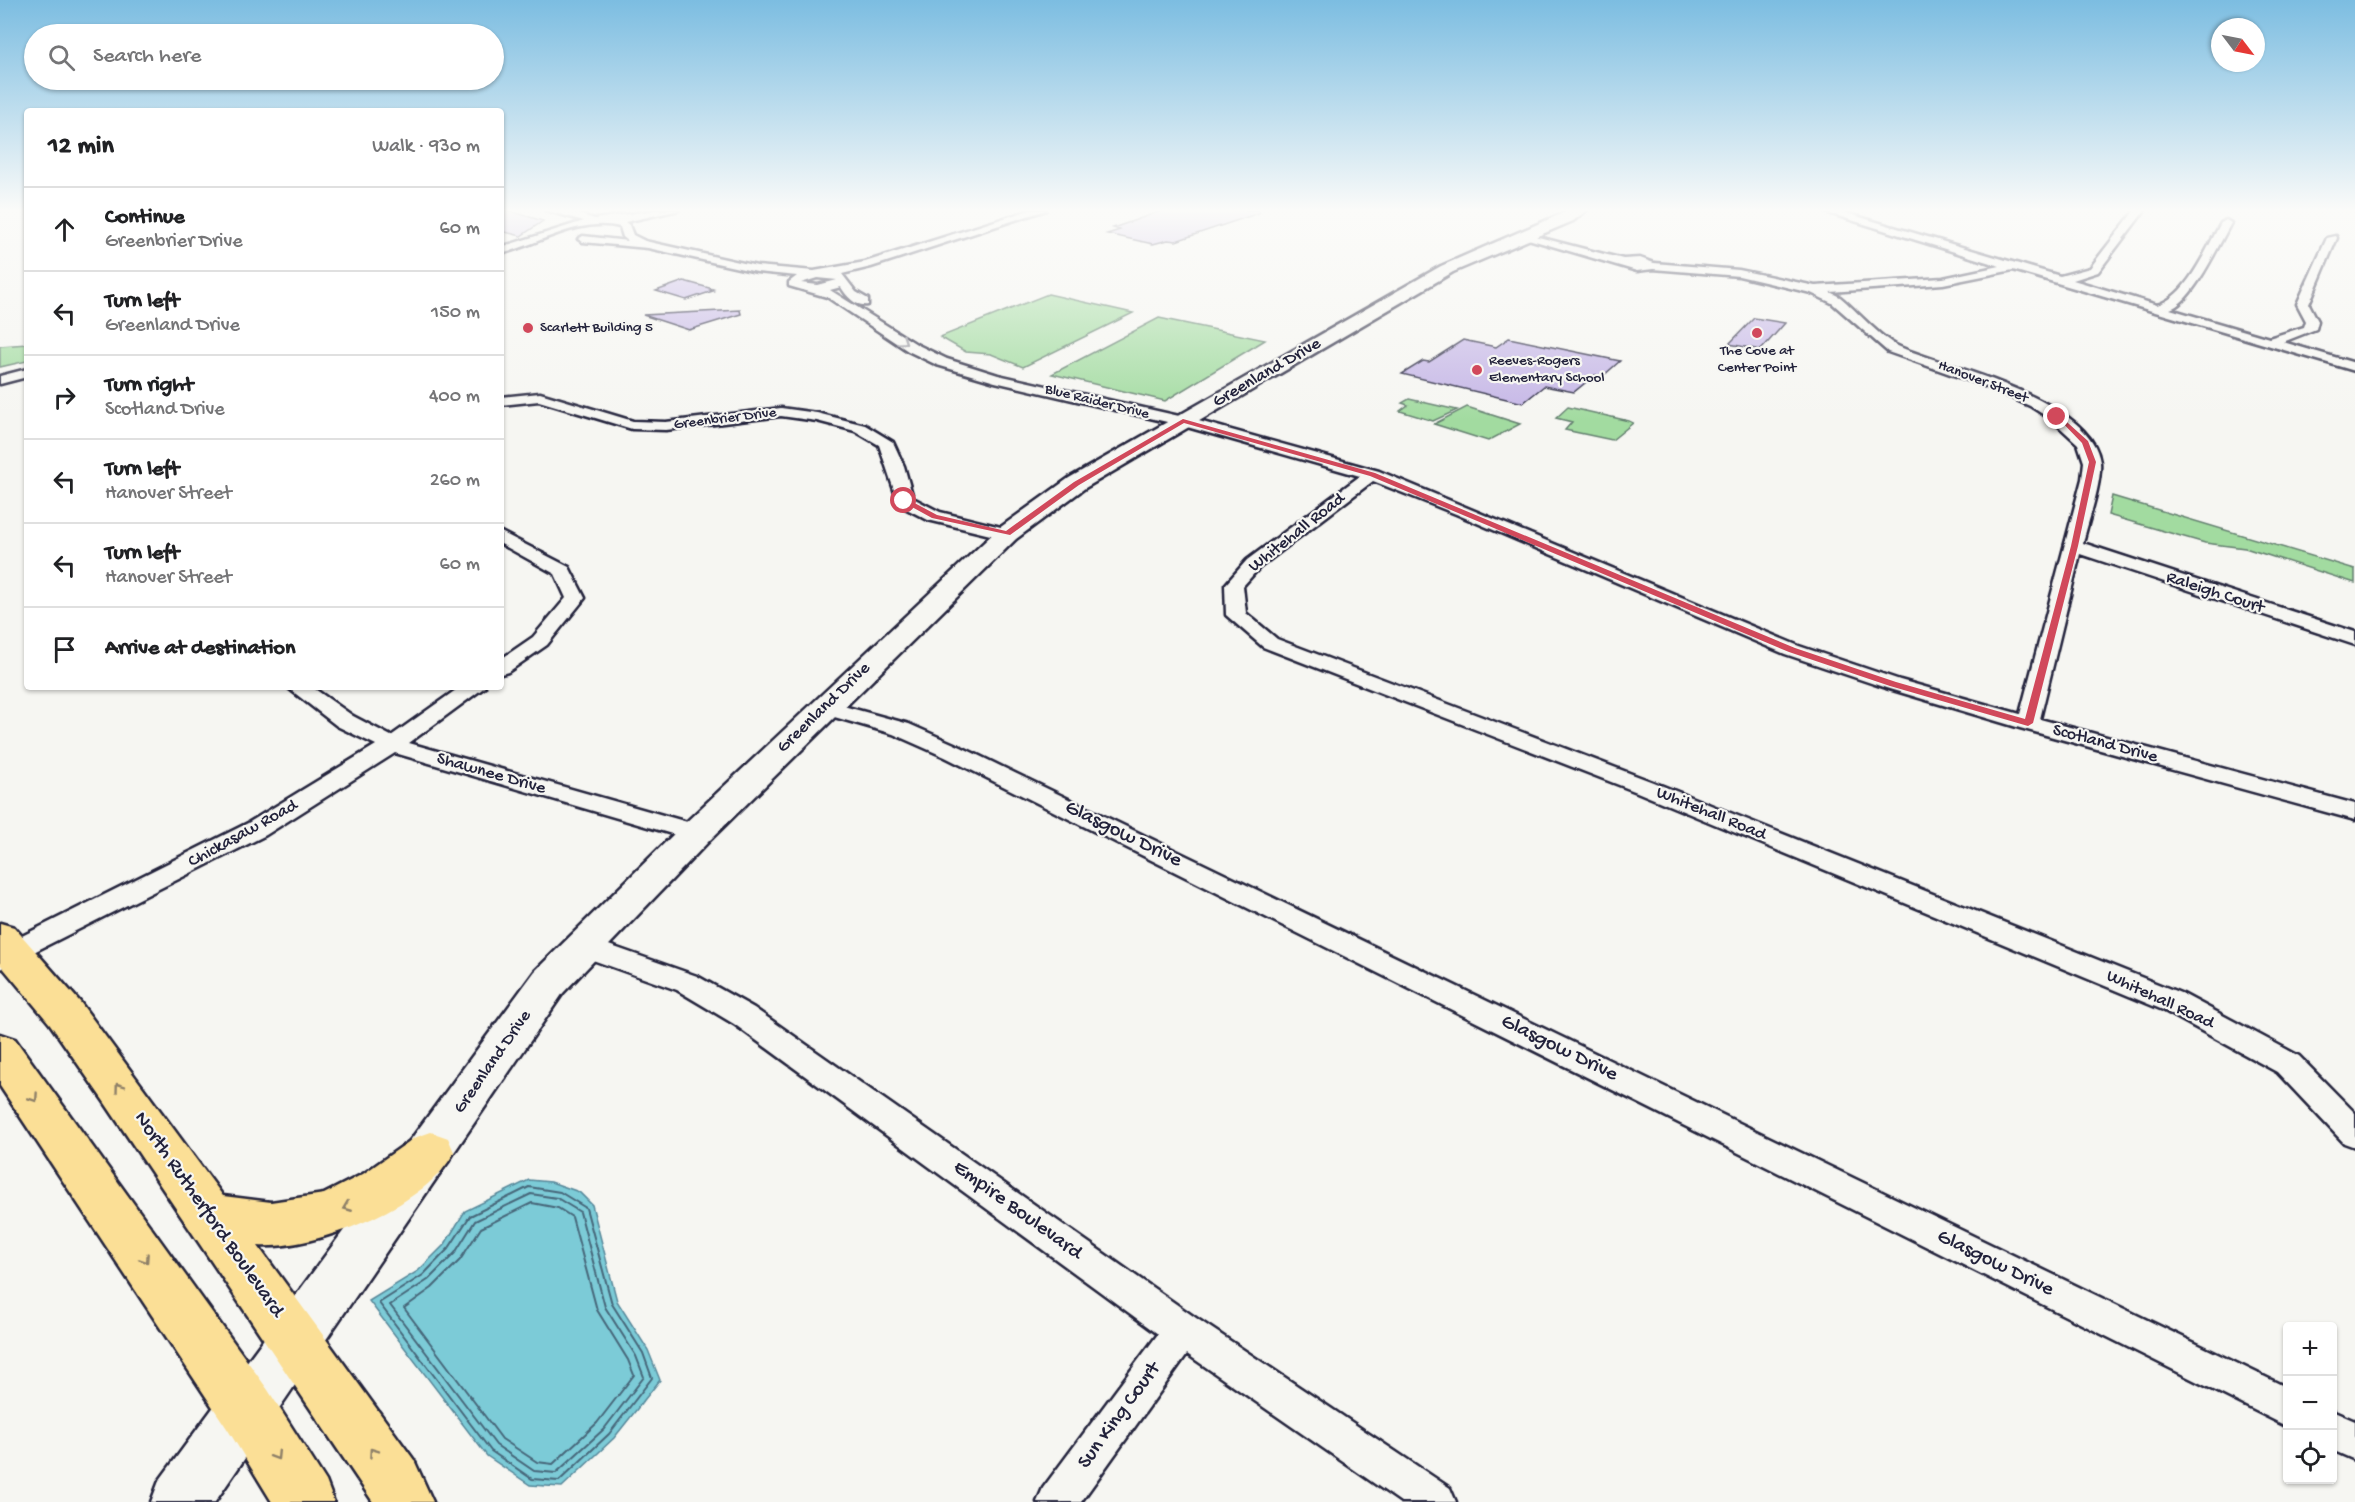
<!DOCTYPE html>
<meta charset="utf-8">
<style>
:root{--surface:#fff;--page:#f6f6f6;--text:#202124;--muted:#757577;--line:#e0e0e0}
body{margin:0;font-family:"Gochi Hand",sans-serif;background:var(--page);color:var(--text)}
.controls{position:absolute;right:18px;bottom:18px;display:grid;overflow:hidden;border-radius:6px;box-shadow:0 2px 4px #0004}
.controls button{width:54px;height:54px;display:grid;place-items:center;padding:0;border:0;border-bottom:2px solid var(--line);background:var(--surface);color:var(--text);font:30px sans-serif}
.compass{position:absolute;left:2211px;top:18px;width:54px;height:54px;border-radius:50%;background:var(--surface);box-shadow:0 2px 4px #0004;rotate:122deg}
.stop{position:absolute;width:18px;height:18px;margin:-14px;border:4px solid #d1495b;border-radius:50%;background:#fff}
.stop.end{background:#d1495b;border-color:#fff;box-shadow:0 2px 6px #0008}
.list{margin:0;padding:0;list-style:none}
h2{display:flex;justify-content:space-between;align-items:center;height:78px;margin:0;padding:0 24px;font-size:26px}
h2 small{font-size:20px;font-weight:400;color:var(--muted)}
.list li{display:grid;grid-template-columns:39px 1fr auto;gap:18px;align-items:center;box-sizing:border-box;height:84px;padding:0 24px;border-top:2px solid var(--line)}
.list b{display:block;font-size:22px;white-space:nowrap}
.list p{margin:0;font-size:20px;white-space:nowrap;color:var(--muted)}
.list em{font-size:20px;font-style:normal;color:var(--muted)}
.icon{flex:none;width:33px;height:33px;fill:none;stroke:currentColor;stroke-width:2;stroke-linecap:round;stroke-linejoin:round}
.map{position:relative;flex:none;width:2355px;height:1502px;overflow:hidden}
.search{position:absolute;background:var(--surface);box-shadow:0 2px 4px #0004;left:24px;top:24px;width:480px;height:66px;display:flex;align-items:center;gap:15px;box-sizing:border-box;padding:0 21px;border-radius:33px;color:var(--muted);font-size:22px}
.panel{position:absolute;background:var(--surface);box-shadow:0 2px 4px #0004;left:24px;top:108px;width:480px;height:582px;border-radius:6px}
.map>svg:first-child{display:block}
.green{fill:#a2dba0;stroke:#627e6e;stroke-width:1.5}
.water{fill:#7bcbd7;stroke:#578799;stroke-width:1.5}
.lines{fill:none;stroke-linecap:round;stroke-linejoin:round}
.shore{stroke:#466679;stroke-width:2}
.building{fill:#c4b5e6;stroke:#22223b;stroke-width:1.5}
.street-casing{stroke:#22223b;stroke-width:5}
.secondary-casing{stroke:#22223b;stroke-width:5}
.primary-casing{stroke:#22223b;stroke-width:5}
.street{fill:#f6f6f2;fill-rule:evenodd}
.secondary{fill:#f6f6f2;fill-rule:evenodd}
.primary{fill:#fbdf96;fill-rule:evenodd}
.oneway{stroke:#9797a0}
.oneway2{stroke:#8e8068}
.route{fill:#d1495b}
.poi-dot{fill:#d1495b;stroke:#f6f6f2;stroke-width:2}
.labels{text-anchor:middle;dominant-baseline:central;stroke-width:4.5;stroke-linejoin:round;paint-order:stroke}
.far-poi-label{font-size:15px;fill:#22223b;stroke:#f6f6f2;text-anchor:start}
.far-street-label{font-size:15px;fill:#22223b;stroke:#f6f6f2}
.street-label{font-size:18px;fill:#22223b;stroke:#f6f6f2}
.near-street-label{font-size:21px;fill:#22223b;stroke:#f6f6f2}
</style>
<div class="map">
<svg width="2355" height="1502" viewBox="0 0 2355 1502">
<rect width="100%" height="100%" fill="#f6f6f2"/>
<filter id="ink" filterUnits="userSpaceOnUse"><feTurbulence type="fractalNoise" baseFrequency=".0167" numOctaves="2"/><feDisplacementMap in="SourceGraphic" scale="12" xChannelSelector="R" yChannelSelector="G"/><feConvolveMatrix kernelMatrix="1 2 1 2 8 2 1 2 1" color-interpolation-filters="sRGB"/></filter>
<g filter="url(#ink)">
<path class="green" d="M1048,294L1133,313L1023,367L991,354L966,352L940,337Z
M1159,318L1265,340L1165,401L1052,374Z
M27,344V361L0,367V346Z
M1409,399L1457,410L1433,421L1400,411L1408,405L1402,403Z
M1467,407L1520,424L1488,441L1434,424Z
M1568,407L1629,421L1633,423L1612,440L1565,430L1572,422L1556,418Z
M2112,496L2355,569V583L2245,548L2205,543L2108,515Z"/>
<path class="water" d="M529,1180L551,1182L579,1192L592,1205L617,1301L648,1350L660,1380L614,1438L562,1487L530,1485L487,1456L369,1301L418,1271L445,1244L465,1211Z"/>
<g class="lines">
<path class="shore" d="M529,1187L560,1192L586,1208L612,1304L643,1353L652,1378L609,1434L559,1481L532,1479L491,1451L379,1303L423,1275L449,1248L470,1216Z
M531,1194L557,1198L580,1212L605,1307L636,1356L644,1377L604,1429L556,1473L534,1471L496,1445L390,1305L428,1280L455,1253L475,1221Z
M532,1203L558,1208L572,1217L597,1310L628,1360L634,1375L597,1423L553,1464L537,1462L502,1439L404,1308L432,1288L460,1260L481,1228Z"/>
</g>
<path class="building" d="M501,210H507L543,221L521,236L501,231Z
M1164,210H1259V213L1176,241L1168,240L1153,244L1107,234L1120,230L1113,228Z
M684,281L713,289L710,290L713,291L686,300L656,291Z
M740,310L741,314L689,330L643,315Z
M1754,318L1785,323L1761,350L1729,344Z
M1509,338L1620,361L1603,376L1595,375L1574,392L1544,386L1523,403L1402,374L1423,361L1429,362L1463,340L1496,347Z"/>
<g class="lines">
<g class="street-casing">
<path id="street" d="M545,210H564L595,219L656,210H679L625,222L629,225L633,235L645,241L757,266L814,271L865,262L1030,210H1046L871,267L842,274L856,292L868,299V305C856,307 847,297 841,287L830,290L918,345L947,359L998,375L1188,418L1379,471L1799,646L1900,680L2020,714L2082,479L2084,462L2078,444L2052,420L2030,406L1987,387L1888,352L1832,303L1811,293L1739,276L1653,269L1637,271L1518,236L1523,233L1623,259L1640,258L1654,263L1739,270L1815,286L1943,278L2000,266L1819,210H1836L2060,276L2090,268L2135,210H2145L2098,272L2073,280L2157,305C2188,296 2206,249 2221,223L2226,220L2231,223C2219,244 2193,302 2170,309L2269,338L2304,327L2306,321L2297,304L2327,238L2336,236L2337,238L2309,304L2318,321L2316,329L2283,342L2355,363V371L2013,270L1943,284L1830,292L1840,297C1857,311 1881,339 1900,347C1949,368 2092,399 2100,462C2102,483 2088,521 2083,543L2355,632V645L2080,554L2040,719L2355,804V820L2020,728L1886,688L1785,654L1456,514L1373,481L1259,568L1243,586L1246,613L1277,639L1653,782L2183,994L2299,1056L2355,1113V1147L2344,1143L2277,1072L2163,1010L1637,792L1263,647L1226,615L1225,585L1247,560L1360,476L1180,425L995,382L937,365L908,351L827,297L789,286V282L797,276L757,272L648,248L583,242L578,239L583,236L628,241L623,237L620,227C579,217 539,244 501,254V247L584,221ZM817,278L837,280L818,285L801,283Z
M27,369V377L0,384V376Z
M540,393L633,421L666,422L781,408L817,413L865,425L893,442L904,466L913,498L940,512L1013,530L1016,534L1007,539L928,520L899,505L879,445L855,431L817,421L781,416L666,430L632,429L539,401L501,405V397Z
M501,532L569,567L585,598L547,645L508,672L501,674V659L533,637L566,598L555,574L501,544Z
M287,687H312L353,716L391,736L460,687H485L409,743L705,827L708,833L705,839L696,841L395,753L266,835L0,969V947L248,823L376,745L337,726Z
M825,701L909,724L961,747L2288,1388V1427L945,757L893,734L817,712L814,707L817,702Z
M583,936L697,976L754,1008L1196,1318L1450,1488L1456,1502H1401L1187,1354L1081,1502H1037L1043,1488L1158,1334L734,1024L677,990L573,953L569,946L573,939Z
M2332,1411L2355,1421V1460L2332,1450Z"/>
</g>
<g class="secondary-casing">
<path id="secondary" d="M1570,210H1587L1573,221L1453,272L1085,488L1016,539L709,841L563,993L215,1502H151L159,1481L535,971L683,825L998,529L1069,478L1441,266Z"/>
</g>
<g class="primary-casing">
<path id="primary" d="M0,923L14,927L80,1002L223,1196L271,1202L324,1194L363,1174L414,1138L431,1132L448,1138L454,1152C429,1205 315,1250 258,1246L414,1460L433,1502H373L103,1100L50,1024L0,964Z
M0,1034L15,1039L268,1390L326,1481L334,1502H272L228,1430L0,1086Z"/>
</g>
<use href="#street" class="street"/>
<use href="#secondary" class="secondary"/>
<use href="#primary" class="primary"/>
</g>
<defs><path id="oneway-chevron" d="M-2-3.5L2.5 0L-2 3.5" fill="none" stroke-width="1.6" stroke-linecap="round" stroke-linejoin="round" transform="scale(1.5)"/></defs>
<use class="oneway" href="#oneway-chevron" transform="translate(903 341) rotate(34)"/>
<g class="oneway2">
<use href="#oneway-chevron" transform="translate(119 1087) rotate(-126)"/>
<use href="#oneway-chevron" transform="translate(34 1098) rotate(56)"/>
<use href="#oneway-chevron" transform="translate(347 1207) rotate(158)"/>
<use href="#oneway-chevron" transform="translate(145 1259) rotate(56)"/>
<use href="#oneway-chevron" transform="translate(373 1452) rotate(-125)"/>
<use href="#oneway-chevron" transform="translate(276 1456) rotate(58)"/>
</g>
</g>
<linearGradient id="sky" x2="0" y2="1"><stop stop-color="#7cbde1"/><stop offset="0.5" stop-color="#fbfbf9"/><stop offset="1" stop-color="#fbfbf9" stop-opacity="0"/></linearGradient>
<rect width="2355" height="421" fill="url(#sky)"/>
<path class="route" d="M2055,415H2059L2088,441L2096,462L2078,546L2033,723L2028,726L1890,686L1789,652L1370,476L1184,423L1079,485L1010,535L932,518L901,501L907,499L937,515L1006,531L1074,482L1183,419L1375,473L1795,648L1896,682L2025,719L2071,546L2089,462L2082,443Z"/>
<g class="poi-dot">
<circle cx="528" cy="328" r="6"/>
<circle cx="1757" cy="333" r="6"/>
<circle cx="1477" cy="370" r="6"/>
</g>
<g class="labels">
<g class="far-poi-label">
<text x="540" y="328">Scarlett Building 5</text>
<text x="1757" y="351" text-anchor="middle">The Cove at<tspan x="1757" dy="17">Center Point</tspan></text>
<text x="1489" y="361">Reeves-Rogers<tspan x="1489" dy="17">Elementary School</tspan></text>
</g>
<g class="far-street-label">
<text transform="translate(1983 382) rotate(21)">Hanover Street</text>
<text transform="translate(1097 402) rotate(14)">Blue Raider Drive</text>
<text transform="translate(725 419) rotate(-7)">Greenbrier Drive</text>
</g>
<g class="street-label">
<text transform="translate(1267 373) rotate(-30)">Greenland Drive</text>
<text transform="translate(1297 533) rotate(-38)">Whitehall Road</text>
<text transform="translate(2215 593) rotate(18)">Raleigh Court</text>
<text transform="translate(824 708) rotate(-44)">Greenland Drive</text>
<text transform="translate(2105 744) rotate(15)">Scotland Drive</text>
<text transform="translate(491 774) rotate(16)">Shawnee Drive</text>
<text transform="translate(1711 814) rotate(22)">Whitehall Road</text>
<text transform="translate(243 834) rotate(-29)">Chickasaw Road</text>
<text transform="translate(2160 1000) rotate(25)">Whitehall Road</text>
<text transform="translate(493 1062) rotate(-55)">Greenland Drive</text>
</g>
<g class="near-street-label">
<text transform="translate(1123 835) rotate(26)">Glasgow Drive</text>
<text transform="translate(1559 1049) rotate(26)">Glasgow Drive</text>
<text transform="translate(1017 1211) rotate(36)">Empire Boulevard</text>
<text transform="translate(208 1215) rotate(55)">North Rutherford Boulevard</text>
<text transform="translate(1995 1264) rotate(26)">Glasgow Drive</text>
<text transform="translate(1120 1416) rotate(-54)">Sun King Court</text>
</g>
</g>
</svg>
<div class="controls">
<button>+</button>
<button>−</button>
<button><svg class="icon" aria-label="locate" viewBox="0 0 24 24"><circle cx="12" cy="12" r="6"/><path d="M12 2v4M12 18v4M2 12h4M18 12h4"/></svg></button>
</div>
<svg class="compass" viewBox="-18 -18 36 36"><path d="M0-13l5 13h-10z" fill="#e53935"/><path d="M0 13l5-13h-10z" fill="#757577"/></svg>
<div class="stop" style="left:904px;top:501px"></div>
<div class="stop end" style="left:2057px;top:417px"></div>
<div class="search"><svg class="icon" aria-label="search" viewBox="0 0 24 24"><circle cx="10" cy="10" r="6"/><path d="M15 15l6 6"/></svg>Search here</div>
<section class="panel">
<h2>12 min<small>Walk · 930 m</small></h2>
<ul class="list">
<li><svg class="icon" aria-label="ahead" viewBox="0 0 24 24"><path d="M12 20V5M6 11l6-6 6 6"/></svg><div><b>Continue</b><p>Greenbrier Drive</p></div><em>60 m</em></li>
<li><svg class="icon" aria-label="left" viewBox="0 0 24 24"><path d="M17 20v-9H6M10 6l-5 5 5 5"/></svg><div><b>Turn left</b><p>Greenland Drive</p></div><em>150 m</em></li>
<li><svg class="icon" aria-label="right" viewBox="0 0 24 24"><path d="M7 20v-9h11M14 6l5 5-5 5"/></svg><div><b>Turn right</b><p>Scotland Drive</p></div><em>400 m</em></li>
<li><svg class="icon" aria-label="left" viewBox="0 0 24 24"><path d="M17 20v-9H6M10 6l-5 5 5 5"/></svg><div><b>Turn left</b><p>Hanover Street</p></div><em>260 m</em></li>
<li><svg class="icon" aria-label="left" viewBox="0 0 24 24"><path d="M17 20v-9H6M10 6l-5 5 5 5"/></svg><div><b>Turn left</b><p>Hanover Street</p></div><em>60 m</em></li>
<li><svg class="icon" aria-label="arrive" viewBox="0 0 24 24"><path d="M6 21V4h12l-3 4 3 4H6"/></svg><div><b>Arrive at destination</b></div></li>
</ul>
</section>
</div>
